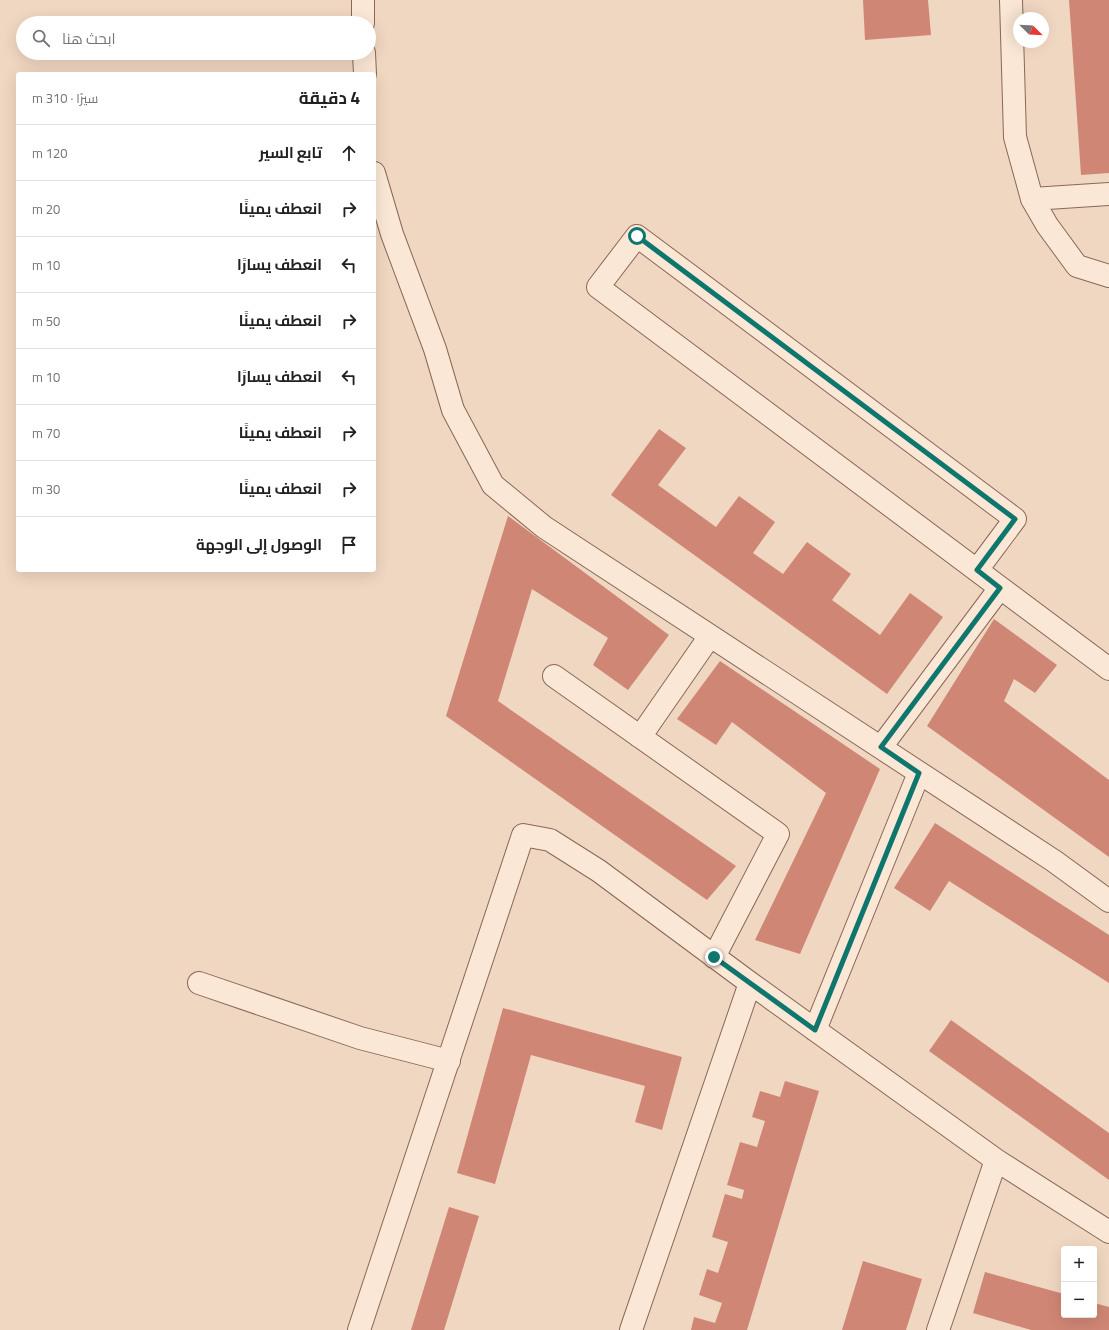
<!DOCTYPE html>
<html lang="ar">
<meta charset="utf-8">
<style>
:root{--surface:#fff;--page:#f2f2f2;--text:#202124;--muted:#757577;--line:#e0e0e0}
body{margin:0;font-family:Georgia,Cairo,serif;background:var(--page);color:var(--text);direction:rtl}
.controls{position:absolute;right:12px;bottom:12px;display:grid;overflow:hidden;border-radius:4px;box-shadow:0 4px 16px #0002}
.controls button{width:36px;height:36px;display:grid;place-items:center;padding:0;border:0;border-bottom:1px solid var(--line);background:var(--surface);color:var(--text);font:20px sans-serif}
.compass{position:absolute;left:1013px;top:12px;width:36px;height:36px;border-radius:50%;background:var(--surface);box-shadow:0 4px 16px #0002;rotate:114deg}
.stop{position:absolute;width:12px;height:12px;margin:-9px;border:3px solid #0f766e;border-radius:50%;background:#fff}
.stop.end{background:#0f766e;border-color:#fff;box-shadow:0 1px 4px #0008}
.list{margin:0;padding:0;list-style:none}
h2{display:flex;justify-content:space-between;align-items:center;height:52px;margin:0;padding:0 16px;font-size:17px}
h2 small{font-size:13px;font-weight:400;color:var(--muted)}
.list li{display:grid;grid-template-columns:26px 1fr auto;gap:12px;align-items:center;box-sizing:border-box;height:56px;padding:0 16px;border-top:1px solid var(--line)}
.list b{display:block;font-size:15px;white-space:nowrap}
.list em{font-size:13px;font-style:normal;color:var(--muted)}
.icon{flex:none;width:22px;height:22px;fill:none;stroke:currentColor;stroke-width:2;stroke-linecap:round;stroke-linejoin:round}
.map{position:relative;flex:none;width:1109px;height:1330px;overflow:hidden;direction:ltr}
.search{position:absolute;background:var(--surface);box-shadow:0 4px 16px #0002;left:16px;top:16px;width:360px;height:44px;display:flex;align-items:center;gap:10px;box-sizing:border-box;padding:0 14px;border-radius:22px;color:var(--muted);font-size:15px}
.panel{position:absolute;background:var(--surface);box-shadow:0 4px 16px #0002;left:16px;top:72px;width:360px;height:500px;border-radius:4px;direction:rtl}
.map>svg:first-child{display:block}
.building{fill:#d08675}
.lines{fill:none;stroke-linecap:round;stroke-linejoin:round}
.minor-casing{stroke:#8a6758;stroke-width:24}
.minor{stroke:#fae7d5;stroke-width:22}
.route{stroke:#0f766e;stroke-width:5}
</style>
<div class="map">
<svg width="1109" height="1330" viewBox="0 0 1109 1330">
<rect width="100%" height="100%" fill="#f0d7c1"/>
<path class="building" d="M863,0H928L931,35L865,40Z
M1069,0H1109V173L1081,175Z
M659,429L686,448L658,485L716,527L739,496L775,522L753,553L783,574L807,542L851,574L832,600L880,635L910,593L943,617L887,694L611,495Z
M508,516L669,635L628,690L593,665L608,638L532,589L498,701L736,866L707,900L446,716Z
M994,619L1057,665L1035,693L1014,679L1004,701L1109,780V857L927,726Z
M720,661L880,769L800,954L755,940L826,793L732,722L716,745L677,719Z
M935,823L1109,935V983L949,881L930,911L894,888Z
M503,1008L682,1057L662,1130L635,1122L645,1086L531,1055L495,1184L457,1173Z
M951,1020L1109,1133V1180L929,1051Z
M785,1081L819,1091L747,1330H691L694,1317L715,1323L722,1303L699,1295L707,1269L718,1273L728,1242L712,1237L725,1194L742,1199L744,1190L727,1185L740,1142L757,1147L765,1121L752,1117L760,1091L780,1097Z
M449,1207L479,1216L444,1330H411Z
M863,1261L922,1279L906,1330H842Z
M985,1272L1064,1294V1315H1094V1303L1109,1307V1330H1031L973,1313Z"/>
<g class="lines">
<g class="minor-casing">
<path id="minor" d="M363,0V23
M1011,0L1015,137L1032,199L1047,225L1077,266L1109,276
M364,53L365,74
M374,173L392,234L435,349L453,410L493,485L544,527L1054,861L1109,901
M1032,199L1109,194
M977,570L1015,519L637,236L598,287L1109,669
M554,676L778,834L714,957
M640,737L710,636
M881,747L1000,588
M199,983L360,1038L449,1061
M815,1030L919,773
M359,1330L523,835L550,840L599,871L750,983L996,1160L1109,1232
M631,1330L750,983
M938,1330L996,1160"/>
</g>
<use href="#minor" class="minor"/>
</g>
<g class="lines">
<path class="route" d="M637,236L1015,519L977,570L1000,588L881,747L919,773L815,1030L714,957"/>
</g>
</svg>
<div class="controls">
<button>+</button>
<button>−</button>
</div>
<svg class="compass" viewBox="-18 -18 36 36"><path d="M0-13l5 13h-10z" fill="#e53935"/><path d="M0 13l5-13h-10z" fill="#757577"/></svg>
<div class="stop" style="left:637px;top:236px"></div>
<div class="stop end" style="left:714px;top:957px"></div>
<div class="search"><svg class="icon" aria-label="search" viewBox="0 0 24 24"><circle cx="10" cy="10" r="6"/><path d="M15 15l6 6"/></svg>ابحث هنا</div>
<section class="panel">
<h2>4 دقيقة<small>سيرًا · 310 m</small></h2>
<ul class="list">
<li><svg class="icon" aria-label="ahead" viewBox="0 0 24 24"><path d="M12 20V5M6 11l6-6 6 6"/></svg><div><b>تابع السير</b></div><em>120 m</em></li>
<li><svg class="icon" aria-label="right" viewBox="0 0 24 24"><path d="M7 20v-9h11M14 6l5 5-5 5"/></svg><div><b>انعطف يمينًا</b></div><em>20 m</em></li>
<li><svg class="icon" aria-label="left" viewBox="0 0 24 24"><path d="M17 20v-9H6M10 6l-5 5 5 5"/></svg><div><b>انعطف يسارًا</b></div><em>10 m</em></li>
<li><svg class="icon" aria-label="right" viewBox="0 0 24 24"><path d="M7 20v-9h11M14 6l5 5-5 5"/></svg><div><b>انعطف يمينًا</b></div><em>50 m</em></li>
<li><svg class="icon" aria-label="left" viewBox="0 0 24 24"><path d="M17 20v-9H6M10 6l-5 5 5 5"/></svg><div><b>انعطف يسارًا</b></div><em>10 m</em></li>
<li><svg class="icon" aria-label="right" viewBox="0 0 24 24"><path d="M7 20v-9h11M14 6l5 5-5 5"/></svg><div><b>انعطف يمينًا</b></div><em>70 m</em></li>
<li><svg class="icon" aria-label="right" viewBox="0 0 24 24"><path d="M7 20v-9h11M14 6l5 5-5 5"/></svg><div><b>انعطف يمينًا</b></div><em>30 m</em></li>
<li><svg class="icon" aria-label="arrive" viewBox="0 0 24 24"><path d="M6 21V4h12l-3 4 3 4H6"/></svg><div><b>الوصول إلى الوجهة</b></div></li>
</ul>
</section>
</div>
